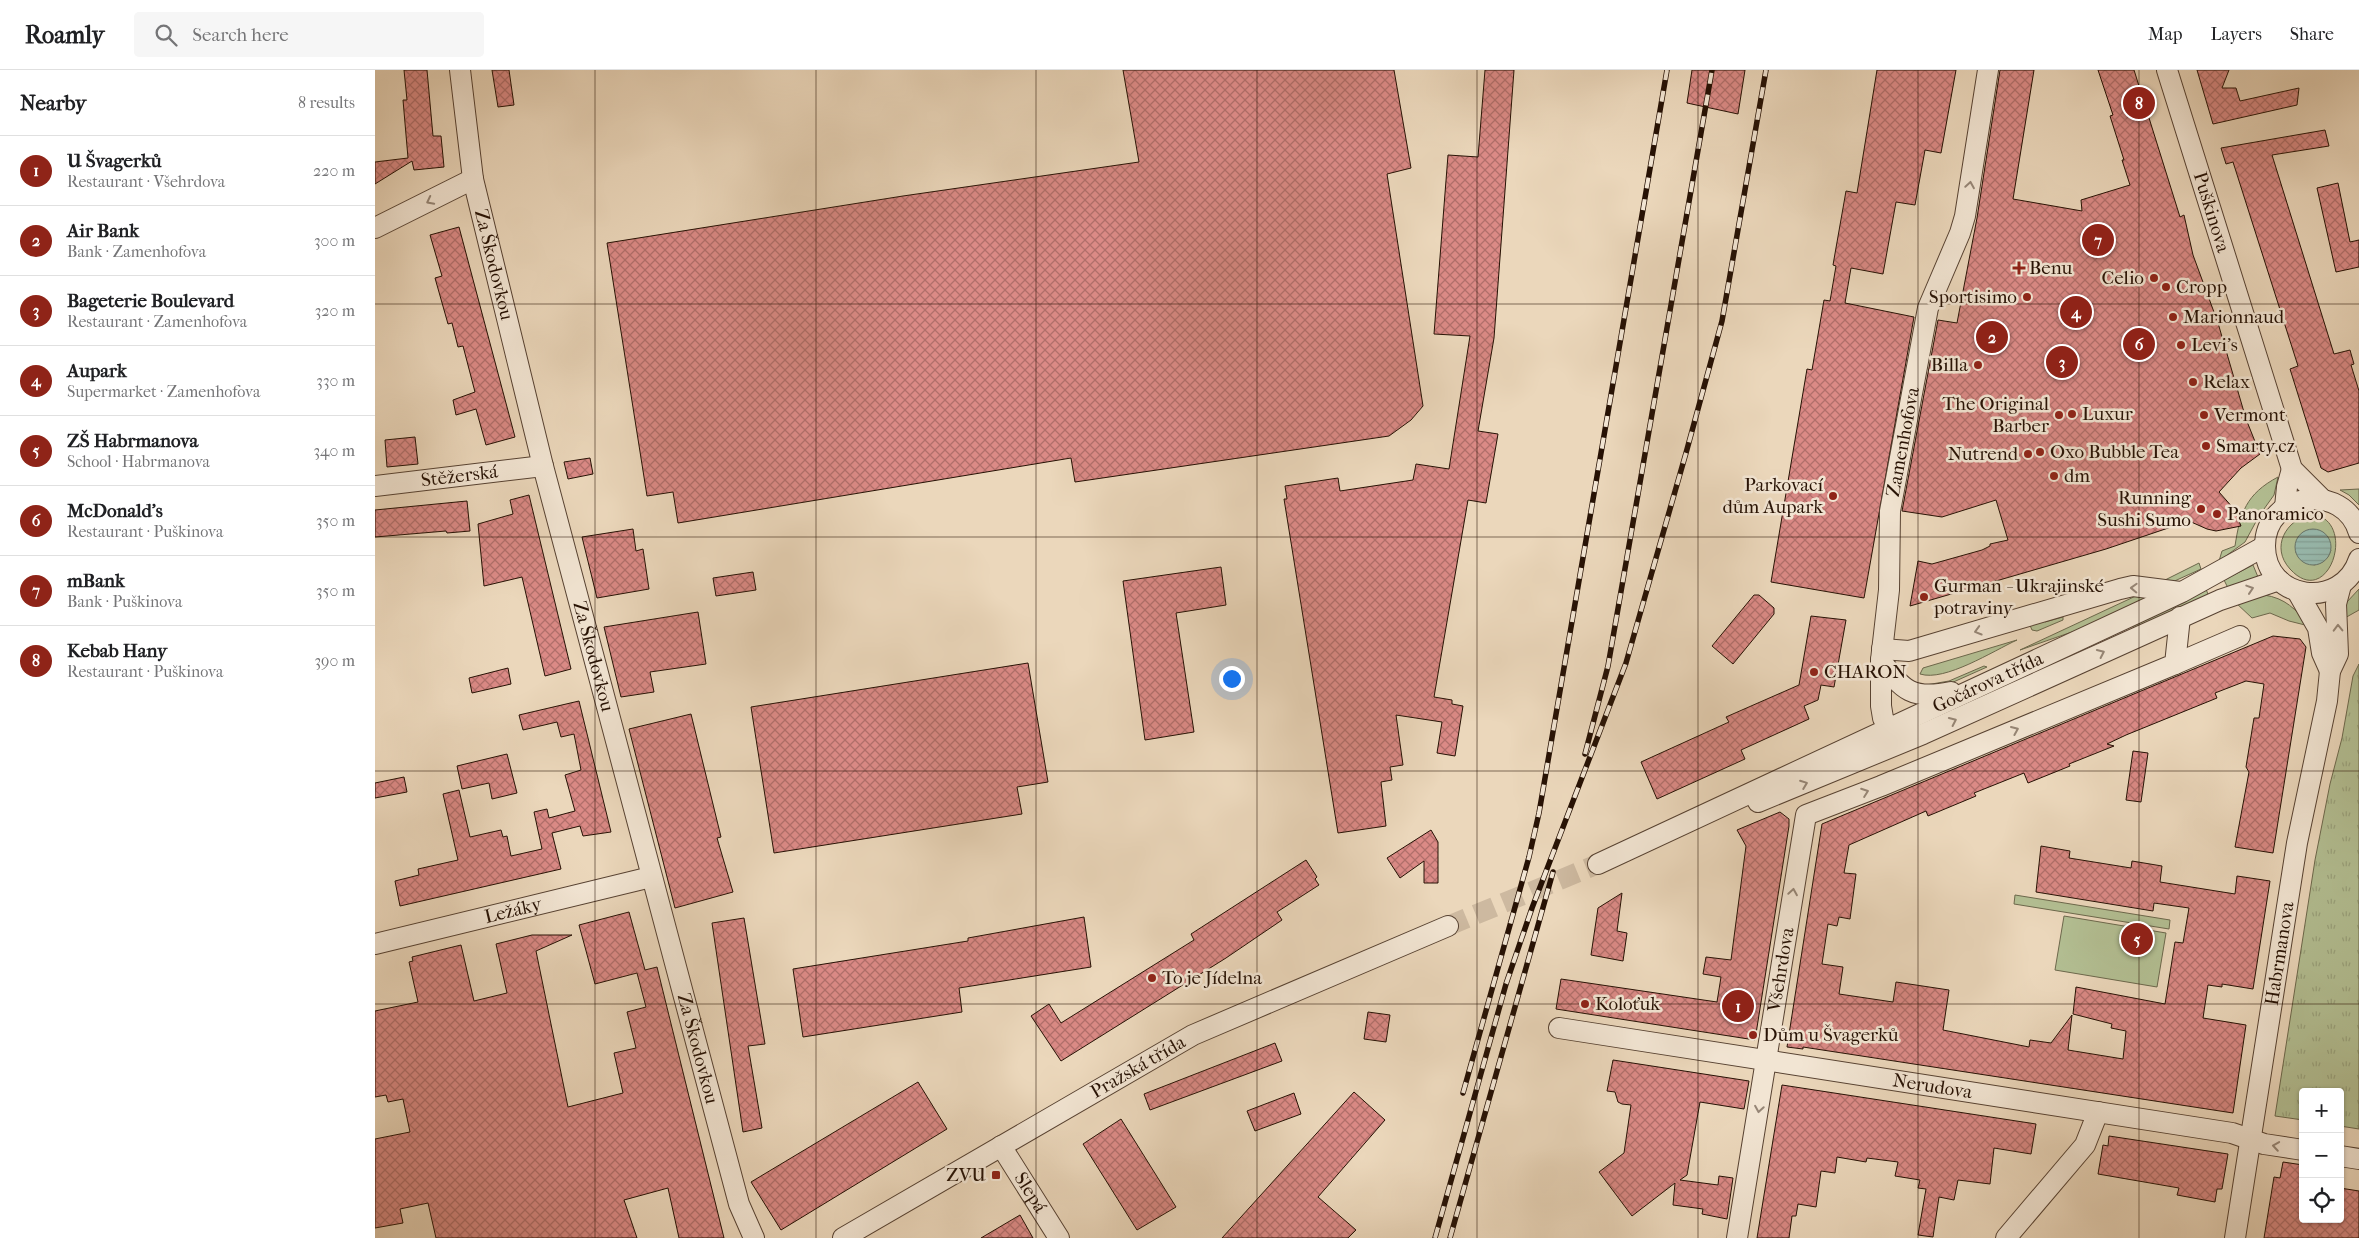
<!DOCTYPE html>
<meta charset="utf-8">
<style>
:root{--surface:#fff;--page:#f6f6f6;--text:#202124;--muted:#757577;--line:#e0e0e0;--accent:#8f2418}
body{margin:0;font-family:"IM FELL French Canon",serif;background:var(--page);color:var(--text)}
.controls{position:absolute;right:15px;bottom:15px;display:grid;overflow:hidden;border-radius:5px;box-shadow:0 1px 4px #0004}
.controls button{width:45px;height:45px;display:grid;place-items:center;padding:0;border:0;border-bottom:1px solid var(--line);background:var(--surface);color:var(--text);font:25px sans-serif}
.you{position:absolute;left:856px;top:608px;width:18px;height:18px;margin:-12px;border:4px solid #fff;border-radius:50%;background:#1a73e8;box-shadow:0 0 0 8px #1a73e833}
.badge{display:grid;place-items:center;width:32px;height:32px;border-radius:50%;background:var(--accent);color:#fff;font-size:16px;font-weight:700}
.pin{position:absolute;translate:-50% -50%;border:2px solid #fff;box-shadow:0 1px 5px #0006}
.list{margin:0;padding:0;list-style:none}
h2{display:flex;justify-content:space-between;align-items:center;height:65px;margin:0;padding:0 20px;font-size:21px}
h2 small{font-size:16px;font-weight:400;color:var(--muted)}
.list li{display:grid;grid-template-columns:32px 1fr auto;gap:15px;align-items:center;box-sizing:border-box;height:70px;padding:0 20px;border-top:1px solid var(--line)}
.list b{display:block;font-size:19px;white-space:nowrap}
.list p{margin:0;font-size:16px;white-space:nowrap;color:var(--muted)}
.list em{font-size:16px;font-style:normal;color:var(--muted)}
.icon{flex:none;width:28px;height:28px;fill:none;stroke:currentColor;stroke-width:2;stroke-linecap:round;stroke-linejoin:round}
.map{position:relative;flex:none;width:1984px;height:1168px;overflow:hidden}
header{display:flex;align-items:center;gap:30px;box-sizing:border-box;height:70px;padding:0 25px;background:var(--surface);border-bottom:1px solid var(--line)}
header strong{font-size:24px}
nav{display:flex;gap:28px;margin-inline-start:auto;font-size:18px}
.search{width:350px;height:45px;background:var(--page);display:flex;align-items:center;gap:12px;box-sizing:border-box;padding:0 18px;border-radius:5px;color:var(--muted);font-size:19px}
main{display:flex}
aside{flex:1;background:var(--surface)}
.map>svg:first-child{display:block}
.grass{fill:#b3bf93;stroke:#6c684c;fill-rule:evenodd}
.park{fill:url(#park-tufts);stroke:#6c684c}
.water{fill:url(#water-rules);stroke:#6a766a}
.building{fill:url(#building-cross-hatch);stroke:#261104}
.lines{fill:none;stroke-linecap:round;stroke-linejoin:round}
.minor-tunnel{stroke:#cdb9a0;stroke-width:20;stroke-dasharray:20 10;stroke-linecap:butt}
.minor-casing{stroke:#574232;stroke-width:22}
.minor{stroke:#f2e5d3;stroke-width:20}
.rail-casing{stroke:#261104;stroke-width:5.5}
.rail{stroke:#f2e5d3;stroke-width:4;stroke-dasharray:11;stroke-linecap:butt}
.oneway{stroke:#968676}
.grid{fill:none;stroke:#261104;stroke-width:1;stroke-opacity:0.55}
.poi-dot{fill:#8f2418;stroke:#f2e5d3;stroke-width:2}
.labels{text-anchor:middle;dominant-baseline:central;stroke-width:5;stroke-linejoin:round;paint-order:stroke}
.street-label{font-size:19px;fill:#261104;stroke:#f2e5d3}
.poi-label{font-size:19px;fill:#261104;stroke:#f2e5d3;text-anchor:start}
</style>
<header>
<strong>Roamly</strong>
<div class="search"><svg class="icon" aria-label="search" viewBox="0 0 24 24"><circle cx="10" cy="10" r="6"/><path d="M15 15l6 6"/></svg>Search here</div>
<nav><a>Map</a><a>Layers</a><a>Share</a></nav>
</header>
<main>
<aside>
<h2>Nearby<small>8 results</small></h2>
<ul class="list">
<li><span class="badge">1</span><div><b>U Švagerků</b><p>Restaurant · Všehrdova</p></div><em>220 m</em></li>
<li><span class="badge">2</span><div><b>Air Bank</b><p>Bank · Zamenhofova</p></div><em>300 m</em></li>
<li><span class="badge">3</span><div><b>Bageterie Boulevard</b><p>Restaurant · Zamenhofova</p></div><em>320 m</em></li>
<li><span class="badge">4</span><div><b>Aupark</b><p>Supermarket · Zamenhofova</p></div><em>330 m</em></li>
<li><span class="badge">5</span><div><b>ZŠ Habrmanova</b><p>School · Habrmanova</p></div><em>340 m</em></li>
<li><span class="badge">6</span><div><b>McDonald's</b><p>Restaurant · Puškinova</p></div><em>350 m</em></li>
<li><span class="badge">7</span><div><b>mBank</b><p>Bank · Puškinova</p></div><em>350 m</em></li>
<li><span class="badge">8</span><div><b>Kebab Hany</b><p>Restaurant · Puškinova</p></div><em>390 m</em></li>
</ul>
</aside>
<div class="map">
<svg width="1984" height="1168" viewBox="0 0 1984 1168">
<defs>
<pattern id="park-tufts" width="24" height="20" patternUnits="userSpaceOnUse" patternTransform="scale(1.25)"><rect width="24" height="20" fill="#b3bf93"/><path d="M3 7l-1-3M5 7V3M7 7l1-3M15 17l-1-3M17 17v-4M19 17l1-3" fill="none" stroke="#9aa37d"/></pattern>
<pattern id="water-rules" width="6" height="5" patternUnits="userSpaceOnUse" patternTransform="scale(1.25)"><rect width="6" height="5" fill="#98baae"/><path d="M0 2.5h6" fill="none" stroke="#839f94"/></pattern>
<pattern id="building-cross-hatch" width="8" height="8" patternUnits="userSpaceOnUse" patternTransform="scale(1.25)"><rect width="8" height="8" fill="#db8a86"/><path d="M0 0l8 8M0 8l8-8" fill="none" stroke="#b16f6b"/></pattern>
</defs>
<rect width="100%" height="100%" fill="#ebd7bb"/>
<filter id="stains"><feTurbulence type="fractalNoise" baseFrequency=".004" numOctaves="4"/><feColorMatrix values="0 0 0 0 .2 0 0 0 0 .09 0 0 0 0 .02 0 0 0 .5 -.17"/></filter>
<radialGradient id="worn" r=".72"><stop offset=".6" stop-color="#630" stop-opacity="0"/><stop offset="1" stop-color="#630" stop-opacity=".3"/></radialGradient>
<path class="grass" d="M1903,407L1899,425L1884,446L1870,472L1844,491L1847,481L1860,476C1865,443 1871,424 1903,407Z
M1984,419V435L1974,425L1965,420Z
M1936,444C1984,449 1954,542 1915,499C1895,477 1911,450 1936,444ZM1934,460L1956,480C1953,489 1948,493 1939,495L1921,483C1919,472 1923,464 1934,460Z
M1824,493L1826,499L1793,514L1780,515Z
M1878,495L1883,507L1853,518L1849,510Z
M1831,519L1834,527L1759,559L1757,555Z
M1984,519V540L1968,549L1971,533Z
M1763,525L1774,529L1743,546L1645,580Z
M1889,525C1910,528 1921,539 1934,556L1914,551L1895,543L1877,548L1860,532Z
M1688,547V550L1662,561L1657,560L1654,553L1666,548L1670,552Z
M1642,570C1618,581 1570,612 1545,604L1548,598Z
M1609,596L1612,597L1565,618L1551,615L1574,611Z
M1640,825L1795,850L1794,859L1639,834Z
M1689,846L1791,863L1782,917L1680,900Z"/>
<path class="park" d="M1984,594V1059L1965,1056V1022H1928V1050L1900,1046L1940,790L1955,714L1967,668L1978,606Z"/>
<path class="water" d="M1920 477a18 18 0 1 1 36 0a18 18 0 1 1-36 0Z"/>
<path class="building" d="M29,0H52L58,66H66L69,97L39,100L37,91L0,114V92L33,88L28,30H32Z
M117,0H134L139,35L123,37Z
M748,0H1019L1036,98L1012,104L1048,336L1036,350L1014,366L700,412L696,388L303,453L298,422L272,426L232,173L528,126L764,92Z
M1110,0H1139L1119,268L1103,361L1123,364L1111,433L1093,430L1059,627L1077,630V634L1088,636L1080,686L1062,683L1067,652L1021,645L1028,695L1015,697L1017,710L1006,712L1011,756L963,763L909,429H912L910,416L963,408L965,421L1038,410L1041,394L1074,399L1095,266L1059,264L1073,85L1103,87Z
M1317,0H1370L1363,44L1312,33Z
M1502,0H1581L1566,83L1550,80L1540,135L1521,132L1508,204L1476,198L1470,233L1539,247L1489,528L1396,512L1432,299L1437,300L1449,230L1455,231L1461,196L1458,195L1471,121L1482,123Z
M1625,0H1659L1638,129L1707,141L1706,130L1755,115L1747,90H1749L1735,46L1738,45L1723,0H1759L1805,147L1809,145L1818,185L1843,253L1871,349L1885,384L1866,398L1844,422L1859,439L1866,456L1841,461L1832,459L1814,451L1731,479L1535,536L1543,491L1557,494L1607,480L1615,476V474L1633,470L1621,430L1567,447L1527,441L1563,250L1582,253L1602,148Z
M1822,0H1854L1847,18H1861L1865,31L1924,18L1922,35L1838,54Z
M1950,60L1954,76L1897,85L1959,284L1975,280L1979,294L1976,295L1984,321V393L1953,402L1946,398L1915,299L1923,296L1858,92L1851,94L1846,78Z
M1963,113L1975,172L1984,170V197L1961,202L1942,118Z
M84,157L140,367L111,375L101,339L81,345L78,330L100,322L88,276L83,277L77,253L73,254L60,208L67,206L55,165Z
M40,367L43,394L12,397L10,370Z
M215,388L218,404L193,409L189,392Z
M154,425L196,599L170,606L147,507L109,516L103,454L138,444L135,430Z
M92,431L95,461L72,463L71,461L0,467V440Z
M258,459L261,481L268,479L274,519L222,528L207,467Z
M846,497L851,535L801,543L819,662L770,670L748,511Z
M378,502L381,520L341,526L338,508Z
M1379,525H1384L1399,538V544L1358,594L1337,576Z
M323,542L331,594L275,602L279,622L246,627L229,557Z
M1436,546L1471,550L1459,617L1446,615L1443,630L1429,636L1434,649L1366,680L1370,689L1282,729L1266,692L1354,652L1351,647L1424,615Z
M1898,566L1925,569L1931,577L1898,783L1860,777L1874,702L1871,697L1879,648H1884L1889,614L1871,611L1840,623L1842,628L1751,665L1732,674L1739,676L1694,694L1695,696L1653,713L1649,703L1599,723L1601,726L1553,746L1551,741L1474,775L1469,803L1481,804L1475,849L1464,847L1462,856L1453,854L1447,894L1468,897L1464,924L1518,932L1521,912L1574,920L1568,960L1654,977L1655,970L1676,973L1697,945L1693,980L1748,989L1751,961L1736,958L1737,954L1698,944L1701,917L1790,934L1800,872L1808,873L1814,838L1779,833L1778,841L1661,822L1666,776L1695,781L1694,788L1756,798L1757,791L1787,796L1785,812L1860,824L1862,806L1895,811L1878,919L1847,914V917L1833,915L1828,948L1871,955L1858,1043L1428,977V979L1412,977L1447,754Z
M653,593L673,712L642,717L647,744L399,783L376,637Z
M133,598L136,614L97,623L94,608Z
M204,631L236,762L208,766L205,756L177,763L186,799L25,836L20,811L44,805L43,799L83,790L68,724L84,720L95,767L126,760L128,767L132,766L136,786L167,779L159,742L172,739L174,748L200,741L190,705L206,700L199,664L186,667L182,652L148,660L144,645Z
M316,644L346,767L342,768L358,822L300,838L254,659Z
M1758,681L1773,683L1766,732L1751,730Z
M132,684L142,723L117,729L114,713L87,719L82,696Z
M29,707L32,722L0,728V713Z
M1405,742L1414,749V756L1380,970L1181,939L1186,909L1342,932L1346,907L1328,904L1331,887L1356,890L1371,776L1362,760Z
M1056,760L1063,772V813H1049V791L1025,808L1012,788Z
M931,790L942,807L940,809L944,815L902,842L907,850L851,888L686,991L656,946L674,934L686,953L819,870L816,864Z
M1247,823L1242,861L1252,863L1248,891L1216,885L1223,838Z
M254,842L270,900L282,897L349,1168H304L293,1118L249,1130L262,1168H61L53,1133L25,1139L28,1153L0,1158V1069L35,1062L28,1029L13,1032L11,1025L0,1027V941L43,932L34,892L38,891L37,887L86,875L99,931L132,923L121,874L157,865H197L161,881L193,1037L248,1023L239,983L261,978L252,942L271,937L262,903L220,914L204,855Z
M709,847L716,897L584,918L587,942L428,967L418,899L593,871V868Z
M369,848L390,974L373,976L387,1058L368,1062L337,853Z
M993,942L1015,945L1011,972L989,969Z
M900,973L907,991L775,1040L769,1024Z
M1238,990L1374,1011L1369,1039L1325,1032L1312,1105L1305,1110L1343,1115L1344,1106L1358,1108L1352,1149L1327,1144L1328,1139L1298,1135L1300,1113L1257,1146L1224,1102L1249,1083L1256,1035L1247,1034L1243,1032L1240,1022L1232,1021Z
M543,1012L572,1059L406,1160L376,1112Z
M1407,1015L1661,1054L1656,1084L1619,1078L1615,1114L1583,1110L1579,1130L1564,1127L1558,1167L1543,1165L1551,1119L1543,1118L1545,1110L1520,1106L1523,1092L1492,1088L1491,1092L1462,1087L1460,1103L1446,1101L1441,1137L1423,1134L1421,1146H1417L1414,1168H1382Z
M979,1022L1010,1050L943,1127L981,1160L973,1168H847Z
M919,1023L926,1044L880,1061L872,1041Z
M746,1049L801,1137L762,1160L708,1074Z
M1734,1066L1853,1084L1847,1119H1842L1840,1132L1802,1125L1804,1118L1723,1104L1728,1075L1733,1076Z
M1908,1092L1928,1095V1149H1965V1118L1984,1121V1168H1889L1899,1107L1905,1108Z
M645,1145L658,1168H606Z"/>
<g class="lines">
<path class="minor-tunnel" d="M1073,856L1223,794"/>
<g class="minor-casing">
<g id="minor">
<path id="s1" d="M85,0L98,109L168,396L364,1134L379,1168"/>
<path id="s2" d="M1792,0L1917,399L1947,429"/>
<path d="M0,158L98,109"/>
<path id="s3" d="M0,416L168,396"/>
<path d="M1910,437L1912,417L1917,399"/>
<path d="M1984,463C1969,411 1890,422 1890,476C1890,531 1967,541 1984,489"/>
<path d="M1922,521L1943,558L1947,583L1955,601"/>
<path d="M1507,579L1534,581L1745,519L1758,516L1805,522"/>
<path d="M1506,590C1527,621 1538,630 1576,622"/>
<path d="M1800,594L1865,566"/>
<path id="s4" d="M1513,658L1508,648L1506,636V590L1514,520L1515,441L1553,238L1585,163L1590,146L1613,0"/>
<path d="M1383,732L1548,664L1845,530L1904,510"/>
<path id="s5" d="M1223,794L1807,522L1890,476"/>
<path id="s6" d="M0,874L276,807"/>
<path id="s7" d="M1184,958L1857,1063L1889,1074L1928,1080"/>
<path id="s8" d="M626,1076L684,1168"/>
<path d="M1965,1086L1984,1089"/>
<path id="s9" d="M468,1168L818,965L1073,856"/>
<path id="s10" d="M1362,1168L1431,745L1506,716L1800,594L1805,547"/>
<path d="M1631,1168L1710,1075L1723,1042"/>
<path id="s11" d="M1860,1168L1922,773L1952,631L1955,601L1963,584L1961,534L1966,515"/>
</g>
</g>
<use href="#minor" class="minor"/>
<g class="rail-casing">
<path id="rail" d="M1210,684L1233,596L1337,0
M1088,1023L1154,787L1164,743L1292,0
M1060,1168L1131,914L1157,838L1251,593L1311,383L1347,251L1391,0
M1075,1168L1178,802"/>
</g>
<use href="#rail" class="rail"/>
</g>
<defs><path id="oneway-chevron" d="M-2-3.5L2.5 0L-2 3.5" fill="none" stroke-width="1.6" stroke-linecap="round" stroke-linejoin="round" transform="scale(1.25)"/></defs>
<g class="oneway">
<use href="#oneway-chevron" transform="translate(1595 115) rotate(-81)"/>
<use href="#oneway-chevron" transform="translate(55 131) rotate(153)"/>
<use href="#oneway-chevron" transform="translate(1759 518) rotate(-178)"/>
<use href="#oneway-chevron" transform="translate(1875 519) rotate(-18)"/>
<use href="#oneway-chevron" transform="translate(1963 558) rotate(-91)"/>
<use href="#oneway-chevron" transform="translate(1603 561) rotate(164)"/>
<use href="#oneway-chevron" transform="translate(1726 583) rotate(-25)"/>
<use href="#oneway-chevron" transform="translate(1578 651) rotate(-25)"/>
<use href="#oneway-chevron" transform="translate(1640 660) rotate(-23)"/>
<use href="#oneway-chevron" transform="translate(1429 714) rotate(-21)"/>
<use href="#oneway-chevron" transform="translate(1490 722) rotate(-20)"/>
<use href="#oneway-chevron" transform="translate(1418 822) rotate(-81)"/>
<use href="#oneway-chevron" transform="translate(1384 1039) rotate(99)"/>
<use href="#oneway-chevron" transform="translate(1901 1076) rotate(-171)"/>
</g>
<path class="grid" d="M220,0V1168M441,0V1168M661,0V1168M882,0V1168M1102,0V1168M1323,0V1168M1543,0V1168M1764,0V1168M0,234H1984M0,467H1984M0,701H1984M0,934H1984"/>
<g class="poi-dot">
<path d="M1641.5 190.5h5v5h5v5h-5v5h-5v-5h-5v-5h5z"/>
<circle cx="1779" cy="208" r="5"/>
<circle cx="1791" cy="217" r="5"/>
<circle cx="1652" cy="227" r="5"/>
<circle cx="1798" cy="247" r="5"/>
<circle cx="1806" cy="275" r="5"/>
<circle cx="1603" cy="295" r="5"/>
<circle cx="1818" cy="312" r="5"/>
<circle cx="1697" cy="344" r="5"/>
<circle cx="1684" cy="345" r="5"/>
<circle cx="1829" cy="345" r="5"/>
<circle cx="1831" cy="376" r="5"/>
<circle cx="1665" cy="382" r="5"/>
<circle cx="1653" cy="384" r="5"/>
<circle cx="1679" cy="406" r="5"/>
<circle cx="1458" cy="426" r="5"/>
<circle cx="1826" cy="439" r="5"/>
<circle cx="1842" cy="444" r="5"/>
<circle cx="1549" cy="527" r="5"/>
<circle cx="1439" cy="602" r="5"/>
<circle cx="777" cy="908" r="5"/>
<circle cx="1210" cy="934" r="5"/>
<circle cx="1378" cy="965" r="5"/>
<rect x="616" y="1100" width="10" height="10" rx="2.5"/>
</g>
<g class="labels">
<g class="street-label">
<text stroke="none"><textPath href="#s2" startOffset="149">Puškinova</textPath></text>
<text stroke="none"><textPath href="#s1" startOffset="198">Za Škodovkou</textPath></text>
<text stroke="none"><textPath href="#s4" startOffset="289">Zamenhofova</textPath></text>
<text stroke="none"><textPath href="#s3" startOffset="85">Stěžerská</textPath></text>
<text stroke="none"><textPath href="#s1" startOffset="602">Za Škodovkou</textPath></text>
<text stroke="none"><textPath href="#s5" startOffset="430">Gočárova třída</textPath></text>
<text stroke="none"><textPath href="#s6" startOffset="142">Ležáky</textPath></text>
<text stroke="none"><textPath href="#s11" startOffset="288">Habrmanova</textPath></text>
<text stroke="none"><textPath href="#s10" startOffset="272">Všehrdova</textPath></text>
<text stroke="none"><textPath href="#s1" startOffset="1008">Za Škodovkou</textPath></text>
<text stroke="none"><textPath href="#s9" startOffset="341">Pražská třída</textPath></text>
<text stroke="none"><textPath href="#s7" startOffset="378">Nerudova</textPath></text>
<text stroke="none"><textPath href="#s8" startOffset="55">Slepá</textPath></text>
</g>
<g class="poi-label">
<text x="1654" y="198">Benu</text>
<text x="1769" y="208" text-anchor="end">Celio</text>
<text x="1801" y="217">Cropp</text>
<text x="1642" y="227" text-anchor="end">Sportisimo</text>
<text x="1808" y="247">Marionnaud</text>
<text x="1816" y="275">Levi's</text>
<text x="1593" y="295" text-anchor="end">Billa</text>
<text x="1828" y="312">Relax</text>
<text x="1674" y="334" text-anchor="end">The Original<tspan x="1674" dy="22">Barber</tspan></text>
<text x="1707" y="344">Luxur</text>
<text x="1839" y="345">Vermont</text>
<text x="1841" y="376">Smarty.cz</text>
<text x="1675" y="382">Oxo Bubble Tea</text>
<text x="1643" y="384" text-anchor="end">Nutrend</text>
<text x="1689" y="406">dm</text>
<text x="1448" y="415" text-anchor="end">Parkovací<tspan x="1448" dy="22">dům Aupark</tspan></text>
<text x="1816" y="428" text-anchor="end">Running<tspan x="1816" dy="22">Sushi Sumo</tspan></text>
<text x="1852" y="444">Panoramico</text>
<text x="1559" y="516">Gurman - Ukrajinské<tspan x="1559" dy="22">potraviny</tspan></text>
<text x="1449" y="602">CHARON</text>
<text x="787" y="908">To je Jídelna</text>
<text x="1220" y="934">Koloťuk</text>
<text x="1388" y="965">Dům u Švagerků</text>
<text x="611" y="1105" text-anchor="end">ZVU</text>
</g>
</g>
<rect width="100%" height="100%" filter="url(#stains)"/>
<rect width="100%" height="100%" fill="url(#worn)"/>
</svg>
<div class="controls">
<button>+</button>
<button>−</button>
<button><svg class="icon" aria-label="locate" viewBox="0 0 24 24"><circle cx="12" cy="12" r="6"/><path d="M12 2v4M12 18v4M2 12h4M18 12h4"/></svg></button>
</div>
<div class="you"></div>
<div class="pin badge" style="left:1363px;top:936px">1</div>
<div class="pin badge" style="left:1617px;top:267px">2</div>
<div class="pin badge" style="left:1687px;top:292px">3</div>
<div class="pin badge" style="left:1701px;top:242px">4</div>
<div class="pin badge" style="left:1762px;top:869px">5</div>
<div class="pin badge" style="left:1764px;top:274px">6</div>
<div class="pin badge" style="left:1723px;top:170px">7</div>
<div class="pin badge" style="left:1764px;top:33px">8</div>
</div>
</main>
